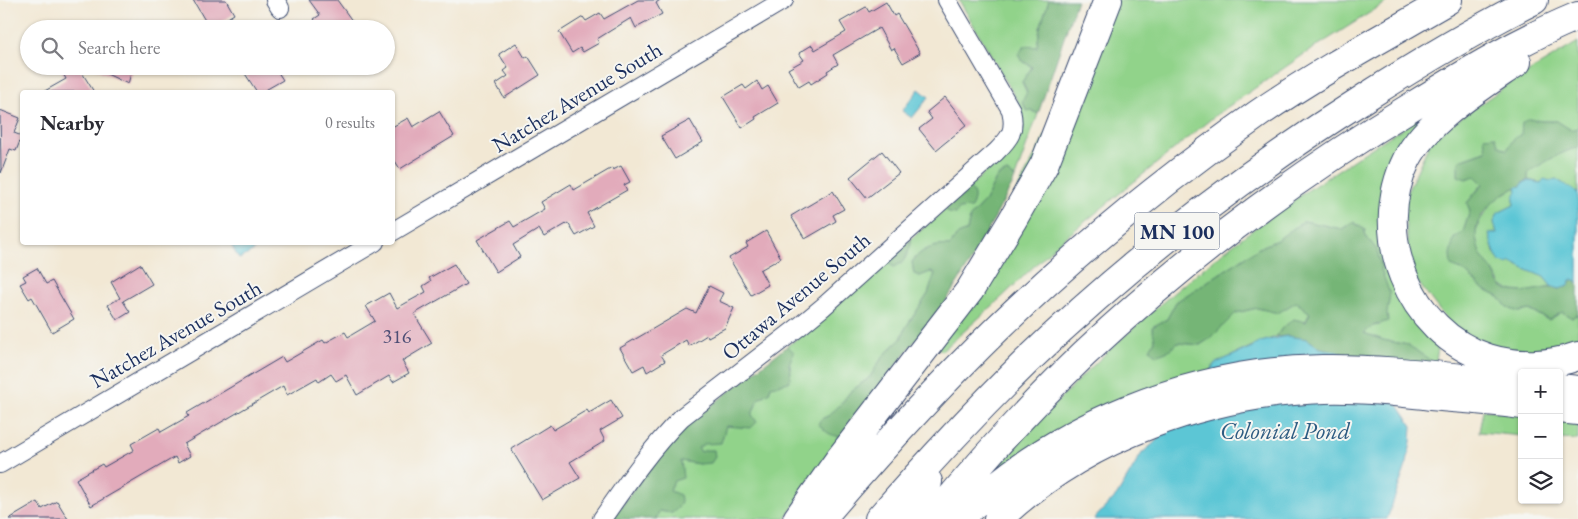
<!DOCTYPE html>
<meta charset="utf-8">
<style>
:root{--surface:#fff;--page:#f2f2f3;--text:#2b2b33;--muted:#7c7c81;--line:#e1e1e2}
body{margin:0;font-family:"EB Garamond",serif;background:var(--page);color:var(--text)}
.controls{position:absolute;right:15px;bottom:15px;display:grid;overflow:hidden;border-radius:5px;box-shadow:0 1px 4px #0004}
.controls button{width:45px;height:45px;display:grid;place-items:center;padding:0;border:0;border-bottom:1px solid var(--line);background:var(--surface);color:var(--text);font:25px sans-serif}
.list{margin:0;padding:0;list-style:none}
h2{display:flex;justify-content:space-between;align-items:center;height:65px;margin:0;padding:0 20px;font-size:21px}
h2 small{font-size:16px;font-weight:400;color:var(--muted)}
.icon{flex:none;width:28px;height:28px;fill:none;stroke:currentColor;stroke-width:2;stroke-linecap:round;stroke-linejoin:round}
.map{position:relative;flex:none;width:1578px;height:519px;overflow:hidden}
.search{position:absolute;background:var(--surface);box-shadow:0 1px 4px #0004;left:20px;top:20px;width:375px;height:55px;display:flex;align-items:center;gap:12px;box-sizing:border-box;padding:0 18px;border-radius:28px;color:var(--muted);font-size:19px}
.panel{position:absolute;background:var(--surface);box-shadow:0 1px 4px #0004;left:20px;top:90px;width:375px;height:155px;border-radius:5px}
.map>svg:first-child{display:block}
.green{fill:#91d38a;stroke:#568174}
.forest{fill:#74b576;stroke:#48726a}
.water{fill:#5bc6d5;stroke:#3b7a9a}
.building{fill:#e2abbb}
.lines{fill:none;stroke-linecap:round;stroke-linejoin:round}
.street-casing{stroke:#3b4b70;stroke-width:20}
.highway-casing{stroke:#3b4b70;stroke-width:30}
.street{stroke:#fff;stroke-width:18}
.highway{stroke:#fff;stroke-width:28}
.labels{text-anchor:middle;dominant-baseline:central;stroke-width:4;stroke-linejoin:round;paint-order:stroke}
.number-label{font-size:20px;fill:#4d4e75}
.shield{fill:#f6f6f2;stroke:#5d6b8a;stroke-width:1}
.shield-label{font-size:21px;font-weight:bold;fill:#1b2f5e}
.street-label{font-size:22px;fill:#1b2f5e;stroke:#f6f6f2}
.water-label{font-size:24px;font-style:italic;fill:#2e5c82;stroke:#f6f6f2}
</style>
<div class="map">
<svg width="1578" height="519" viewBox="0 0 1578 519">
<rect width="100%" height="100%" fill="#f6f6f2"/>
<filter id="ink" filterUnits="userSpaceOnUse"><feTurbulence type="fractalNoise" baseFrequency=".02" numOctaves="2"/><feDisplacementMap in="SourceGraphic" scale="10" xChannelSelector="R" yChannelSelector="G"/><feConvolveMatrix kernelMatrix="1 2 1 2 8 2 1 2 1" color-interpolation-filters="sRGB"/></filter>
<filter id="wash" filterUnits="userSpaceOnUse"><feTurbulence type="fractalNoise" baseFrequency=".0096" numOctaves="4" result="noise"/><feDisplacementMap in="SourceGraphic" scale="20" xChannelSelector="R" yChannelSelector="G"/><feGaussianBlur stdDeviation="1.12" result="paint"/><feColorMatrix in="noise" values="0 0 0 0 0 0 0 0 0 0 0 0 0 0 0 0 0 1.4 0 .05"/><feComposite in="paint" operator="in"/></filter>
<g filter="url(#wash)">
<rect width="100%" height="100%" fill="#f2e8d4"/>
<path class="green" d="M959,0H1049L1040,28L1037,47L1021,60L1032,67L1022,82L1027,93L1031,110L1038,114L1015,178L1007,172L997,177L985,201L970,217L967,231L956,236L950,246C935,244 921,249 912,262L914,274L920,276L930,272L935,273L928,294L906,327L901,339L883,356L870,377L850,392L841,404L828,416L821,419L842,436L785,519H656L659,511L672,513L670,491L681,461L699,464L701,452L698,448L726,426L752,415L758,399L769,393L771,386L791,372L787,346L824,318L887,260L901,264C907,256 910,249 911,239L945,209L971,208L969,187C979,178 989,169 999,160C1018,142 1030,130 1018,102Z
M1115,0H1390L1303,55L1216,115L1054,247L998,301L942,351L936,347Z
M1578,42V128L1571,130L1557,121H1542L1528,119L1521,135L1514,139L1507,150L1499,146L1460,160L1483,183L1467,203L1470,211L1463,232L1454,239L1464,271L1483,289L1499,297L1508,308L1519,312L1529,310L1548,320L1562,312L1572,318L1578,314V347L1568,350L1507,352L1455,331L1411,273L1403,201L1432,138L1510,83Z
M1431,110L1386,197L1439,343L1435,366L1408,345L1383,340L1364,333L1373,326L1380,325C1393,302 1390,296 1382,273C1380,266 1380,257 1376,250C1373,243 1365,239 1365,230L1353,222L1342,229L1304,221L1277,240L1259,248L1176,302L1167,319L1152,327L1166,352L1178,343L1200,345L1212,337L1236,313L1257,308L1278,312L1296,302L1310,313L1305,322L1282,328L1276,337C1255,343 1235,355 1214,364L1210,375L998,472L996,469C1016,446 1036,423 1057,402C1113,343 1176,289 1240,239C1301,193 1366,151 1431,110Z
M1574,148H1578V193L1556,179L1542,183L1528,180V174C1535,165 1563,152 1574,148Z
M1516,187L1517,191L1514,197V205L1498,213L1494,222L1497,233H1489L1494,253L1525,269L1544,277L1552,287L1526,292L1513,291L1502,286L1492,269L1486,263L1480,253L1475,235L1479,222L1494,200Z
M1483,410L1522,413V436L1479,432Z
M1559,416L1578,418V440L1559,439Z"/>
<path class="forest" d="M1049,0H1077L1038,114L1031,110L1027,111L1022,102L1027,92L1022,82L1032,67L1021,60L1018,54L1025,46L1037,47L1040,28Z
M1528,119L1542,121H1557L1571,130L1578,128V148C1569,148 1534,167 1528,174V180L1524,182L1521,186C1503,190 1475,214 1476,234C1476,239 1478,247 1480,252C1482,260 1489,264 1493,271C1496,276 1498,284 1503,287C1521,299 1541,284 1559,289L1569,283L1571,280L1576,279L1578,283V314L1572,318L1562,312L1549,320L1530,310L1519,312L1508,308L1499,297L1483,289L1464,271L1451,266L1450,254L1454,238L1463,232L1470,211L1467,203L1483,184L1475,176L1466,179L1458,176V166L1460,160L1486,151L1484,137L1495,136L1499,146L1507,150L1514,138L1521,135L1522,123Z
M1007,172L1015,178L1013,183L975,255L946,301L842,436C831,437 826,432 818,424L821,419L828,416L841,404L850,392L870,377L883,356L901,339L906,327L928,294L935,273L930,272L920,276L914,274L912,262C921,249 935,244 950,246L956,236L967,231L970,217L985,201L997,177Z
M969,187C976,195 975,199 971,208L959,209L956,214L949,213L945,209Z
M1304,221L1342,229L1353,222L1365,230V235L1377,250L1382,272L1390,294L1387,313L1388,321L1373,326L1364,333L1383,340L1408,345L1430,360L1427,366L1355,360L1336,351L1320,348L1307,339L1287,336L1276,337L1282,328L1294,319L1306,322L1310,313L1296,302L1278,313L1257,308L1236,313L1212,337L1200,345L1178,343L1166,352L1156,356L1150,349L1155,340L1152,327L1167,319L1176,302L1259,248L1277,240Z
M911,239C910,251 906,262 894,267L889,264L887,260Z
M787,346L794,352L789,364L791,372L789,382L771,386L769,393L758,399L752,415L757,422L751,428L726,426L721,443L704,444L698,448L701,452L706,450H714L715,457L711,463L699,464L681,461L683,478L674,481L670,491L680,495C683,503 679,508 672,513L659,511L656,519H612C636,485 660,451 690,422Z"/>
<path class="water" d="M919,89L929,97L912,118L902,111Z
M1544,179L1551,181L1556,179L1578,193V283L1576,280H1570L1569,286L1559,289L1552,287L1544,277L1525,269L1511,262L1508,264L1500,262C1494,253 1491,243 1489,233H1497L1494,222L1498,213L1514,205V197L1517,191L1516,187L1521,186C1526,178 1533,182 1541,183Z
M230,243H250L254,251L239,259Z
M1287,336L1307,339L1320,348L1336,351L1355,360L1396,402L1412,426L1411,442L1407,463L1387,519H1094L1117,495L1142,453L1154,443L1210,375L1214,364L1252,347L1260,342Z"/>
<g id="blocks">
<path class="building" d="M193,0H226L234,14L210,29Z
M309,0H337L358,29H321L314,19L320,15Z
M638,0H660L656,3L662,14L636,28L631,18L597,39L599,43L583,52L580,48L572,53L559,32L583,17L586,21L600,13L604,19Z
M886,2L894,16L897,14L920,53L903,63L894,48L891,50L879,28L833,55L838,64L827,71L828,73L811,84L809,81L799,87L788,69L804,60L799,53L812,45L815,50L846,32L840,22L866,7L869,12Z
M516,43L525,58L528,56L540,75L504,98L496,84L508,76L504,71L508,68L499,54Z
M59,66H78L94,92H43L66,79Z
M90,66H133L128,84Z
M240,66H274L283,80L262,92H257Z
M757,81L762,90L768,86L778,103L755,117L756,119L742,128L723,97L743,85L746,89Z
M945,97L967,125L936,150L919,129L932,119L927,112Z
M0,110L20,118L14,133L22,136L16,151L10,149L1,173Z
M439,111L454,136L400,169L392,156V127L408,118L413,127Z
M690,120L703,142L675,159L661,136Z
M882,151L899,173L867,198L850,177Z
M621,166L630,182L624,185L627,190L587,213L594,226L576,236L568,223L544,237L539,229L513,245L520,257L496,272L477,240L510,221L514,227L545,209L541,202L571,184L574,190L612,168L613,170Z
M833,191L844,209L833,215L836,221L805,239L791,216Z
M766,231L781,258L760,270L768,285L751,295L729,258L748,247L746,243Z
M140,264L152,284L123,301L130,312L117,320L108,305L120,298L111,282Z
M454,264L466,284L414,314L432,343L402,361L409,373L393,382L389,376L357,395L346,375L336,381L331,374L319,382L317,378L287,395L283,386L184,444L190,456L178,463L175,457L91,506L76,479L102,464L104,467L134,450L131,444L159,428L161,432L189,416L187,413L282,357L285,362L323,340L325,343L345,332L348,337L375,321L366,306L389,293L397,308L426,292L423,286L431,281L429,278Z
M37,268L46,284L52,281L74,319L52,332L32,297L29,299L20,284L26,281L23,276Z
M709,286L723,293L719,301L734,308L725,328L708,337L707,335L689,346L686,340L661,355L665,361L647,372L644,365L633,371L620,348L687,309L696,313Z
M611,400L622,418L600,431L605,441L570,462L580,478L542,500L511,449L550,425L553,430L587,410L589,413Z
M57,501L68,519H9L38,502L42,509Z"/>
</g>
</g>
<g filter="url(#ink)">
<use href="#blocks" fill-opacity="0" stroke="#3b4b70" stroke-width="1"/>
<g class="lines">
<g class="street-casing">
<path id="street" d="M275,0L280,8
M392,232L784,0
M0,464L375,242
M602,519C627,483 651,448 682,417L800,326L823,307L996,152C1010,138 1016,131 1011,110L947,0"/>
</g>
<g class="highway-casing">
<path id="highway" d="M1517,62C1481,87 1428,119 1407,159C1370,233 1408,332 1488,358C1517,367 1550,366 1578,356
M1559,388L1578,390
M1559,409L1578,411
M797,519L838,461L970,290L1012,221L1044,165L1108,0
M821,519C878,452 937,387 1000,326C1080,249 1167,178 1258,114C1319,72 1384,37 1448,0
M879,519C926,465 975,412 1026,362C1130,262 1244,174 1366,97C1421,62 1476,29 1534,0
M905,519L928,482
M933,519C980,462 1030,406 1084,354C1184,260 1296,176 1414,105C1467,72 1520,40 1578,16
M959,519C1052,426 1191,371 1322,369C1388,368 1455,378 1522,384
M998,519C1084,437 1208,393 1325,389C1361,388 1396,392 1431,396C1461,399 1492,401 1522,405"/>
</g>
<use href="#street" class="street"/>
<use href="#highway" class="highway"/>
</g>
</g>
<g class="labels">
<g class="number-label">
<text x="397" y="336">316</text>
</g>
<rect class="shield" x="1134.5" y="212.5" width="85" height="37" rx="4"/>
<g class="shield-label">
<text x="1177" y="231">MN 100</text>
</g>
<g class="street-label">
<text transform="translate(577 97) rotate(-31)">Natchez Avenue South</text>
<text transform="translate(796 296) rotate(-40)">Ottawa Avenue South</text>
<text transform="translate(176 334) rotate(-30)">Natchez Avenue South</text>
</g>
<g class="water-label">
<text x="1285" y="430">Colonial Pond</text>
</g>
</g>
</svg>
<div class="controls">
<button>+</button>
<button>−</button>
<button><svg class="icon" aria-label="layers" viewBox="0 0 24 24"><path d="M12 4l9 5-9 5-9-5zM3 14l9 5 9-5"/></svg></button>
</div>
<div class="search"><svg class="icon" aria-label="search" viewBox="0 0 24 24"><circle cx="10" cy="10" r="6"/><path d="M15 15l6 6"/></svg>Search here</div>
<section class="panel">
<h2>Nearby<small>0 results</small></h2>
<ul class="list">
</ul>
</section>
</div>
